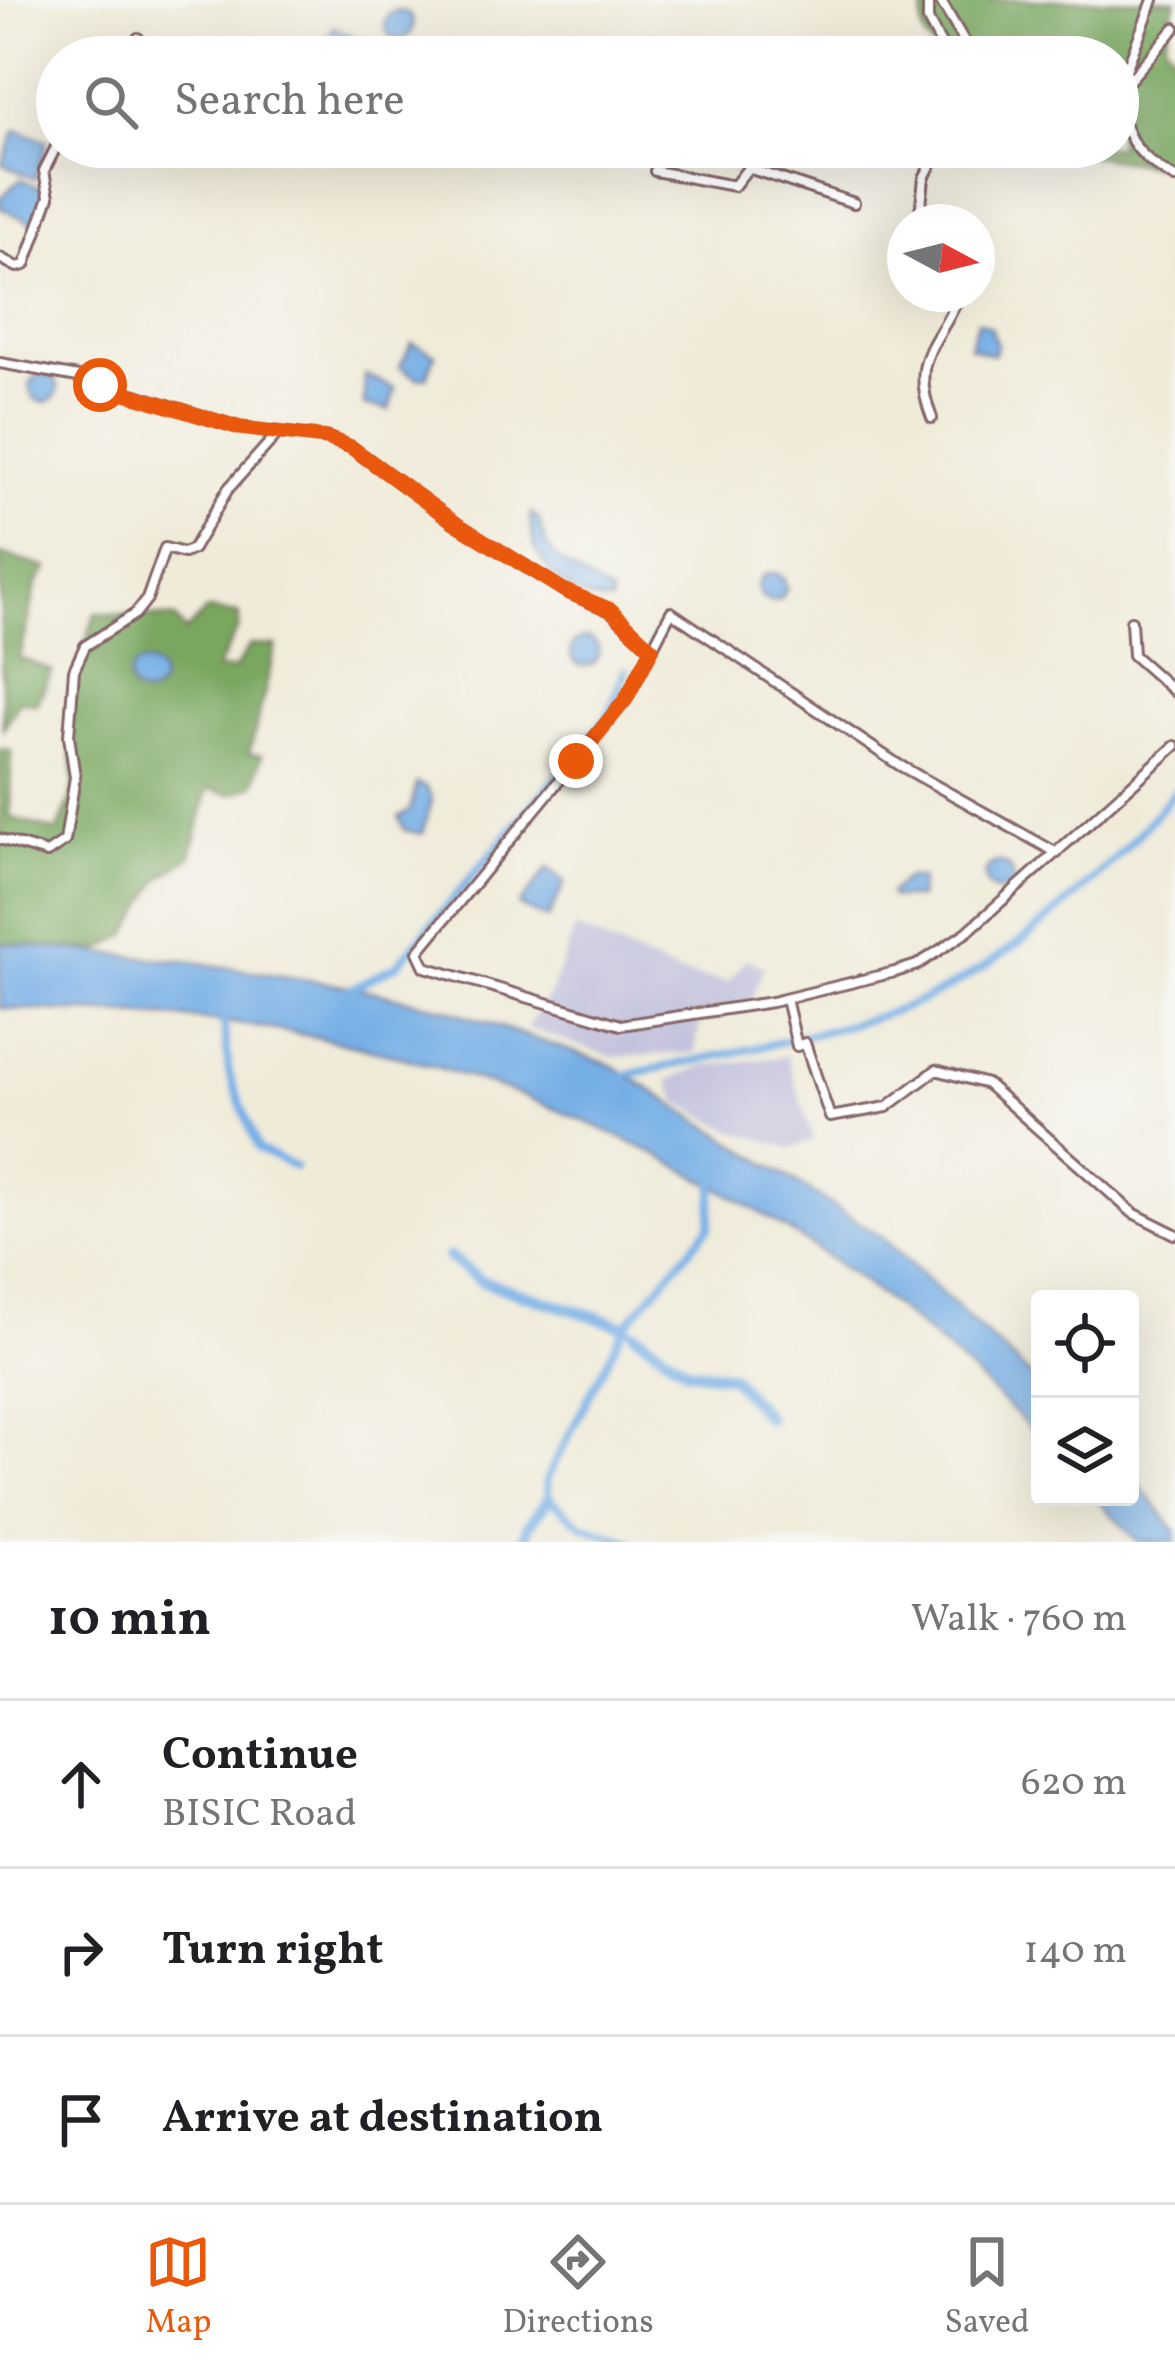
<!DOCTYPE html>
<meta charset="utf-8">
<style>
:root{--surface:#fff;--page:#f2f2f2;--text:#202124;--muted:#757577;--line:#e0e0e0;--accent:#ea580c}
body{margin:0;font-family:Vollkorn,serif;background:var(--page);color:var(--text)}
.controls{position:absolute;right:36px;bottom:36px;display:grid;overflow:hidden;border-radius:12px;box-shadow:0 12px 48px #0002}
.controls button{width:108px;height:108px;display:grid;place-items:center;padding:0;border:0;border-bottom:3px solid var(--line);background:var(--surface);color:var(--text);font:60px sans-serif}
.compass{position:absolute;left:887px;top:204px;width:108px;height:108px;border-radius:50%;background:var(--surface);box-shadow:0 12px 48px #0002;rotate:97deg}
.stop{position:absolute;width:36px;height:36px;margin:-27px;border:9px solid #ea580c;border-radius:50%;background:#fff}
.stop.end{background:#ea580c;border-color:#fff;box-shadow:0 3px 12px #0008}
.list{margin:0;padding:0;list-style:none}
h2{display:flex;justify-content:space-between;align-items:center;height:156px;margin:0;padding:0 48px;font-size:51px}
h2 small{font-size:39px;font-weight:400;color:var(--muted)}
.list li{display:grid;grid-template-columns:78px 1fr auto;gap:36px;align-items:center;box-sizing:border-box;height:168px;padding:0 48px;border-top:3px solid var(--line)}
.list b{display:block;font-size:45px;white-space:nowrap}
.list p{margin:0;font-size:39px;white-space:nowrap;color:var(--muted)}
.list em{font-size:39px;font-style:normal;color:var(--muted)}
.icon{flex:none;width:66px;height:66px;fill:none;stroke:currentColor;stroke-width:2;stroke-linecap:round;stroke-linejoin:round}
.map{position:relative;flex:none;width:1175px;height:1542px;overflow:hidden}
.search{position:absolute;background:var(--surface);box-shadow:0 12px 48px #0002;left:36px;right:36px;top:36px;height:132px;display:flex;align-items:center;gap:30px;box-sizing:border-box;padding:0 42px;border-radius:66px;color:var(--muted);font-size:45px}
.sheet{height:660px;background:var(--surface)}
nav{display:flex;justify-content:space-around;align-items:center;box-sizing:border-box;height:168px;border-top:3px solid var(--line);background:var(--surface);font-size:33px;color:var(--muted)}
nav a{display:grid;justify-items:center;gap:6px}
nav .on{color:var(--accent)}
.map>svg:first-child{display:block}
.industrial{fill:#c2c1dc}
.forest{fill:#7aa760;stroke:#626346;stroke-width:3}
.water{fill:#76afe6;stroke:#606788;stroke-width:3}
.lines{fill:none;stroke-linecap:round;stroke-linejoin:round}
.canal{stroke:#76afe6;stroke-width:8}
.river{stroke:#76afe6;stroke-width:12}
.street-casing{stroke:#846668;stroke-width:14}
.street{stroke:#fff;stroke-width:8}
.route{stroke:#ea580c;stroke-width:15}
</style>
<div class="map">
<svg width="1175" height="1542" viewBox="0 0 1175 1542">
<rect width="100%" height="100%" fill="#f6f6f2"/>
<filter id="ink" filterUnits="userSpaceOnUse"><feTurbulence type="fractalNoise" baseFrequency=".00833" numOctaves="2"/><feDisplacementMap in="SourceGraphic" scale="24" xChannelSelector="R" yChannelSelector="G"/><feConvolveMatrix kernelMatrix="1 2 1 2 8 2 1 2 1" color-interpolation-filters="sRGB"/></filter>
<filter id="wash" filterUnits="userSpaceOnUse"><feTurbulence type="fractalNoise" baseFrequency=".004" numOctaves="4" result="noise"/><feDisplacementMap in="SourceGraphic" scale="48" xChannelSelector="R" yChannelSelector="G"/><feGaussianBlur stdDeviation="2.7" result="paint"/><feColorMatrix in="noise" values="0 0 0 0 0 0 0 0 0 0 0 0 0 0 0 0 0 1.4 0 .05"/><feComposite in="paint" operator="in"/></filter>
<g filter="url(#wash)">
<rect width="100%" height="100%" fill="#f0ebd9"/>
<path class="industrial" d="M575,928L678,973L728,982L747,959L764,967L747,1011L699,1024L695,1053L612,1057L527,1028L551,991Z
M787,1056L814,1141L790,1148L731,1130L677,1101L668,1080L703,1066Z"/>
<path class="forest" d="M925,0H1175L1165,42L1175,56V168L1028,147H1118V57H946C920,41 919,30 925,0Z
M0,554L48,568L37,583L20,658L52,671L37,704L20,701L3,729Z
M207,610L239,614V627L216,670L235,669L250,645L276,646L249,754L262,755L254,785L231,794L208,789L191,856L160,879L127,935L98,951L0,943V749L11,751L10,817L57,832C84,772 71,783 69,723C68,684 85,650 95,613L175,618L186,632Z"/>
<path class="water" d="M385 25a14 14 0 1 1 28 0a14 14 0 1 1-28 0Z
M334,27L368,43L367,57H316Z
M16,130L47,141L35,179L2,164Z
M21,179L45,190L35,224L1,208L0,198Z
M978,321L990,327L997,345L993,355L969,346Z
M412,343L435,354L427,377L417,378L400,367Z
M30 388a14 14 0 1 1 28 0a14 14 0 1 1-28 0Z
M365,375L395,388L389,410L364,405Z
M531,513L539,519C546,567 578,570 611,595V603C567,601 524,556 531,513Z
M758 587a14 14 0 1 1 28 0a14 14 0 1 1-28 0Z
M571 652a14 14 0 1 1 28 0a14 14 0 1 1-28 0Z
M129 679a16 16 0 1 1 32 0a16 16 0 1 1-32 0Z
M417,783L427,788L432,800L422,834L404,830L399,817L410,811Z
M985 877a14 14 0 1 1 28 0a14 14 0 1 1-28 0Z
M548,868L565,882L548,919L519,906Z
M907,877L921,879L918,898H892L889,894Z
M0,943L192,962L354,987L447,1009L612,1065L880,1236L1040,1385V1439C829,1218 549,1069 246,1025C165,1013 82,1013 0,1008Z
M1130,1473L1175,1530V1542H1138L1095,1497H1130Z"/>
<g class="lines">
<path class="canal" d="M348,990L397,965L608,716L625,671
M223,1015L229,1073L258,1149L295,1167
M622,1076C710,1057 803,1040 889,1013C995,979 1107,876 1175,791
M625,1326L546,1480L549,1498L583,1526L630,1542
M635,1333L625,1326L710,1226L714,1180"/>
<path class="river" d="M449,1257L481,1281L625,1326
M635,1333L688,1370L731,1376L767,1418
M525,1542L528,1526L549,1498"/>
</g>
</g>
<g filter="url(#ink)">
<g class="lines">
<g class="street-casing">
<path id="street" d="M928,0V20L948,57
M940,0L966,44L988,57
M128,57L138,38
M1121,90L1175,28
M1118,91L1153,0
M1118,99C1126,140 1138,157 1175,178
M655,171L734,186L748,168L854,203
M919,222L924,178L940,147
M0,258L17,267L25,265L49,197L44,171L57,145
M0,363L78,377L240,428L327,438L351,447L454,522L565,591L611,611L652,649L671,612L899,765L1057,853
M932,418C908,356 939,346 960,294
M1131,621L1133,655L1175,692
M652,649L626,699L418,952L425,967L621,1025L772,1002L895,972L917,965L967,932L1175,746
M0,839L47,853L65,841L75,777L69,736L74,670L85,646L135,614L147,599L165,548L184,553L193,549L228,489L277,434
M786,999L797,1046L805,1043L830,1117L887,1107L936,1070L987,1084L1133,1213L1175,1234"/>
</g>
<use href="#street" class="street"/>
</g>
</g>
<g class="lines" filter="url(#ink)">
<path class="route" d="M100,385L240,428L327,438L351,447L454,522L565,591L611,610L652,649L626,699L576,761"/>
</g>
</svg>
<div class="controls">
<button><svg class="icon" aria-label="locate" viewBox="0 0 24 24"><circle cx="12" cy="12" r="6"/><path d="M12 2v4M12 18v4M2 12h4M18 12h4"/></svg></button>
<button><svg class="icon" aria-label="layers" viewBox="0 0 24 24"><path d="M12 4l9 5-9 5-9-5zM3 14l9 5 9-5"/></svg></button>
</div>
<svg class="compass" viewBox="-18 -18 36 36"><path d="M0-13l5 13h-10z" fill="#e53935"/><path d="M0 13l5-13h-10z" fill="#757577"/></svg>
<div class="stop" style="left:100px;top:385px"></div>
<div class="stop end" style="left:576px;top:761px"></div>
<div class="search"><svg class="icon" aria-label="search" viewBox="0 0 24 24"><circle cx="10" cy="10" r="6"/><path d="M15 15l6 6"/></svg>Search here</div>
</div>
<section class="sheet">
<h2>10 min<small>Walk · 760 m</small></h2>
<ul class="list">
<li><svg class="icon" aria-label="ahead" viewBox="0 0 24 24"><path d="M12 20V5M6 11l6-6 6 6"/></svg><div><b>Continue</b><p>BISIC Road</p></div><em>620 m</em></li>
<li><svg class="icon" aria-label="right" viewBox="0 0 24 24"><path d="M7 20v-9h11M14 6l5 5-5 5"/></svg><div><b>Turn right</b></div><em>140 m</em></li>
<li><svg class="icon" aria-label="arrive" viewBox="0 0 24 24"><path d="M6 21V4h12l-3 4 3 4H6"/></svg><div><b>Arrive at destination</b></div></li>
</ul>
</section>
<nav>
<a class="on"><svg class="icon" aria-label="map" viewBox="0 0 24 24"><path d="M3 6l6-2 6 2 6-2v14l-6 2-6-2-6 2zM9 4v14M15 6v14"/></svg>Map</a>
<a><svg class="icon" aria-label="directions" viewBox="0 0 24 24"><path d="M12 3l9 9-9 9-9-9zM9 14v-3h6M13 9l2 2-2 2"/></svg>Directions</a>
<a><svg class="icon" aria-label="saved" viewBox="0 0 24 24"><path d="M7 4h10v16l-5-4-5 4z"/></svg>Saved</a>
</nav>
